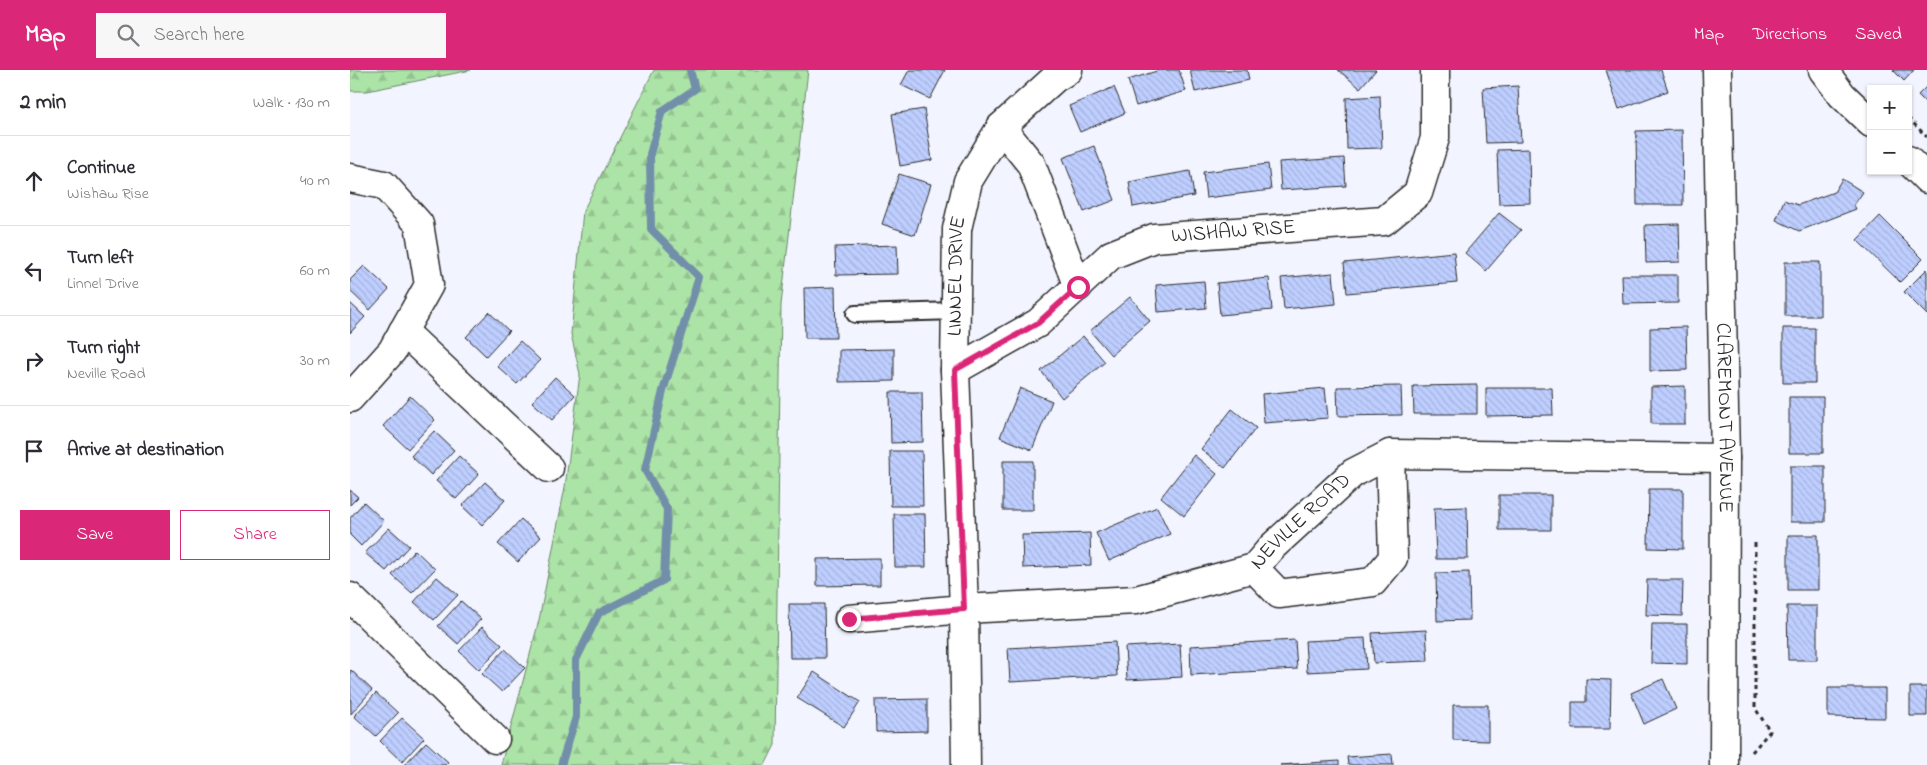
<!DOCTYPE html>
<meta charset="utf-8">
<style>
:root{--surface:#fff;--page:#f7f7f7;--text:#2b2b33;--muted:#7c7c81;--line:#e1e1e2;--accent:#db2777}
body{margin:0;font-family:"Indie Flower",sans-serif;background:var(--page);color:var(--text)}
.controls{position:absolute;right:15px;top:15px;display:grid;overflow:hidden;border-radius:0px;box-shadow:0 1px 4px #0004}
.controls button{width:45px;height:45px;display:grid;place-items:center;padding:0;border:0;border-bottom:1px solid var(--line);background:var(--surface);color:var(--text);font:25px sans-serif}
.stop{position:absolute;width:15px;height:15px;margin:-11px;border:4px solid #db2777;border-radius:50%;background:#fff}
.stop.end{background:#db2777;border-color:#fff;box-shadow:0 1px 5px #0008}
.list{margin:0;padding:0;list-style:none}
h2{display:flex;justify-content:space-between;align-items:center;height:65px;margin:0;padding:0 20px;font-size:21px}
h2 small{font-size:16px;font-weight:400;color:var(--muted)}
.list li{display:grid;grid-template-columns:32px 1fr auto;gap:15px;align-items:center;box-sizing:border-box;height:90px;padding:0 20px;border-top:1px solid var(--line)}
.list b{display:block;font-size:19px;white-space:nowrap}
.list p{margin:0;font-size:16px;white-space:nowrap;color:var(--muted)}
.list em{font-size:16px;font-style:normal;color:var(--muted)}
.actions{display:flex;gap:10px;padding:15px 20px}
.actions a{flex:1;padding:11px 0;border:1px solid var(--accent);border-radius:0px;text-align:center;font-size:18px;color:var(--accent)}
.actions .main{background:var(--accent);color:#fff}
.icon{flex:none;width:28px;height:28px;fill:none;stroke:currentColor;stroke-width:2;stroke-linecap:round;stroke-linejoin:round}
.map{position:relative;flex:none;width:1577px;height:695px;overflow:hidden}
header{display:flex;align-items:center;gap:30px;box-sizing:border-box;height:70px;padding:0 25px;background:var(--accent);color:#fff}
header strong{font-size:24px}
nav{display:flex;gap:28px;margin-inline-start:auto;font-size:18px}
.search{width:350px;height:45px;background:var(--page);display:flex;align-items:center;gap:12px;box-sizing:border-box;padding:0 18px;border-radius:0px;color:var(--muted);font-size:19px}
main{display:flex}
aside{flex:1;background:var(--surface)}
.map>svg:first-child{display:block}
.forest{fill:url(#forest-firs);stroke:#6c8769}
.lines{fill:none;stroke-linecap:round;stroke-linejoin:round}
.stream{stroke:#728faa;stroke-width:8}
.building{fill:url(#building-back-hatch);stroke:#2b2b2b}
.service-casing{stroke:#2b2b2b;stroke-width:20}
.minor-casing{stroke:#2b2b2b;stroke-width:31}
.path{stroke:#2b2b2b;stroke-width:3;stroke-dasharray:4 4;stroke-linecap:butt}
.service{stroke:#fff;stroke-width:16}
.minor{stroke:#fff;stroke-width:28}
.route{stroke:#db2777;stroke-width:6}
.labels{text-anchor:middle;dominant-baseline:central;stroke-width:5;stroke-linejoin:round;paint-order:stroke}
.street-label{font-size:21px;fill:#2b2b2b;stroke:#fff}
</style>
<header>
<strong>Map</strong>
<div class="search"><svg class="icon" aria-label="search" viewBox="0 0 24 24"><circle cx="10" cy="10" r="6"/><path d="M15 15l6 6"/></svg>Search here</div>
<nav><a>Map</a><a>Directions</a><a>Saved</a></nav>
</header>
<main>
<aside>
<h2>2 min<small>Walk · 130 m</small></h2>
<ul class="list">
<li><svg class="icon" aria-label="ahead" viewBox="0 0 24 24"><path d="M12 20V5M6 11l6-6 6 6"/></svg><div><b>Continue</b><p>Wishaw Rise</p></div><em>40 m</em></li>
<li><svg class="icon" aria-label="left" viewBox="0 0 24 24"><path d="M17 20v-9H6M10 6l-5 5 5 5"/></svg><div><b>Turn left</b><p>Linnel Drive</p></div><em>60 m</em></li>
<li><svg class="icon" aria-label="right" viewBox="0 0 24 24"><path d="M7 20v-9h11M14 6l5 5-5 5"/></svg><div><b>Turn right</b><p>Neville Road</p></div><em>30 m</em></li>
<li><svg class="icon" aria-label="arrive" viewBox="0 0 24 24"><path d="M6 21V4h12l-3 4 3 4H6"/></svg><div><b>Arrive at destination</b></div></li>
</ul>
<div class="actions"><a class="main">Save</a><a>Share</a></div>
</aside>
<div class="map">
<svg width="1577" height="695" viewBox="0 0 1577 695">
<defs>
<pattern id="forest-firs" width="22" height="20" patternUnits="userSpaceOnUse" patternTransform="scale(1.25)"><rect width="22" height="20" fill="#ace3a7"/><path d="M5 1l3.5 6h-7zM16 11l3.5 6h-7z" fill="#94c390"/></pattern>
<pattern id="building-back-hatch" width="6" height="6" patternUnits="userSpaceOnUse" patternTransform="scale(1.25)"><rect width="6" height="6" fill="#beceff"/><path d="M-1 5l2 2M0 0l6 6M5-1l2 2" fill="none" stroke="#a3b1db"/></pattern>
</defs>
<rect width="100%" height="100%" fill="#f2f5ff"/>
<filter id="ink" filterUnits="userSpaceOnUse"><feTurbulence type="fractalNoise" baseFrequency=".02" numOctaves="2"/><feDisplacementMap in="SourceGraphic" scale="10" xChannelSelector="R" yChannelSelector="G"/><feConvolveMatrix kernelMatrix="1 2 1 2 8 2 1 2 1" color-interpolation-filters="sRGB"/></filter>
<g filter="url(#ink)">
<path class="forest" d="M0,0H121L17,21H0Z
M304,0H458L431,235L425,675L415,695H151L189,550L215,417L230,304L221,264L233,141Z"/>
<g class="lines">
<path class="stream" d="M211,695L226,647V590L249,543L314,510L317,439L295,400L313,321L349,207L301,159L300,84L312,41L345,19L340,0"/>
</g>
<path class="building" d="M559,0H595L580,29L551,15Z
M810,0H829L836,21L786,36L778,10Z
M840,0H897L899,10L845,22Z
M988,0H1026L1010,18Z
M1256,0H1311L1318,21L1269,39Z
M1543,0H1564L1554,11Z
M1168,16L1171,72L1136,73L1133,18Z
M1577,16V34L1568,25Z
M764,17L775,43L730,62L719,36Z
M1030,26L1032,78L997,79L996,28Z
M574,39L582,90L550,96L542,44Z
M1332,60L1333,135H1287L1286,61Z
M744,76L765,130L734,142L713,88Z
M1179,79L1180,133L1149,134L1147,80Z
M994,88L996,116L931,120L929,92Z
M918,94L921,120L856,128L853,102Z
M840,101L844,126L783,137L779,112Z
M549,104L581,114L565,165L532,154Z
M1492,109L1513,122L1504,135L1506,139L1449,161L1426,150L1434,130L1448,135L1484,122Z
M1149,143L1171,160L1136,201L1115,183Z
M1530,146L1573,189L1550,212L1507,170Z
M1329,154L1330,192L1296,193L1295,155Z
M547,175L548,204L486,205L485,177Z
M1104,182L1107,213L997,223L994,193Z
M1435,192H1470V246H1435Z
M14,196L39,219L20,240L0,221V210Z
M1577,199V245L1554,222Z
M983,203L986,234L934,239L931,208Z
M1272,205H1328V233L1273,234Z
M919,208L922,240L870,245L867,213Z
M854,211L856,238L808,242L806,215Z
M485,217L486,268H455L454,218Z
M780,227L800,251L761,285L740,261Z
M0,233L15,247L0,263Z
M139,242L159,261L136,286L116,267Z
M1336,257L1337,300L1300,301V258Z
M1433,258H1465V313H1433Z
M733,266L755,292L712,328L691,301Z
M170,271L190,290L167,314L147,296Z
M544,279V311L489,312V280Z
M205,307L225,325L202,350L182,332Z
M1127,315V344H1064L1063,316Z
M1051,316L1052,345L988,346L987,317Z
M1335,316V354H1301V317Z
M670,318L702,331L682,380L650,367Z
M975,318L978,348L914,353L912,324Z
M1136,318H1202L1203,345L1136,346Z
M540,322H572L573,372L541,373Z
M60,326L85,350L58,379L33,356Z
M1439,327H1473V383H1439Z
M882,339L906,358L875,398L851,379Z
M84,361L104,380L81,405L61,386Z
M540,381H572L573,436H541Z
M844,385L867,404L834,446L811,427Z
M109,386L129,404L106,429L86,411Z
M653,391H683V440H653Z
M1440,396H1475V452H1440Z
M135,412L155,430L132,455L112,436Z
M1299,419H1333V479L1298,478Z
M0,420L8,427L0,435Z
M1149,425H1201V460H1149Z
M14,432L34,451L11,476L0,465V448Z
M807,437L820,464L759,491L746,463Z
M1117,437L1118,489H1086L1084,438Z
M544,444H575L576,497H545Z
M171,449L191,467L168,492L148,474Z
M39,458L59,476L36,501L15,483Z
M740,463L741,495L673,498L672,465Z
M1438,465H1468V520H1438Z
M65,480L85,499L62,523L42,505Z
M530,488V515L467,516V489Z
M1119,502L1120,550L1087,551L1086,503Z
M87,507L108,525L84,550L64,532Z
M1297,510H1333L1332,546L1296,545Z
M111,531L131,549L108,574L88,556Z
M439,534H474L475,588H440Z
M1437,536H1467V590H1438Z
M1302,554H1337V594L1301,593Z
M132,557L152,575L129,600L109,581Z
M1076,560L1078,591L1024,593L1022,563Z
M1015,568L1017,599L957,602L955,571Z
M945,570L947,599L841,605L840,576Z
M765,572L767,606L660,612L658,578Z
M830,574L832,607L777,610L775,577Z
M155,579L175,598L152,622L132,604Z
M1,600L22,620L1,644L0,601Z
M464,602L510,632L494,657L447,628Z
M1236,609L1261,610L1260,659H1222V632H1236Z
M1313,609L1326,639L1294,654L1281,623Z
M1560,617H1577V646H1560Z
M1478,618H1535V648L1478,647Z
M26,623L48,643L26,666L4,646Z
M577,629V661L526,662L525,630Z
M1103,635H1138V671L1103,670Z
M52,648L74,668L52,692L30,671Z
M76,672L98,692L95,695H54Z
M1042,684L1043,695H998L997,687Z
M989,691V695H930Z"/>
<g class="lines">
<g class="service-casing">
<path id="service" d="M505,244L606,241"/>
</g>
<g class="minor-casing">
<g id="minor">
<path id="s1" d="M1367,0L1375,388L1374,695"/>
<path d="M1473,0L1492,25L1521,53"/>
<path d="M651,57L681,94L728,217"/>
<path d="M1558,90L1577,109"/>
<path d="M0,108L34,115L69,154L79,215L42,281L0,328"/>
<path d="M53,261L199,398"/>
<path id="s2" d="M605,300L688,253L761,185L804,168L1034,151L1068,123L1085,68V0"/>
<path d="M904,498L929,524L1023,512L1043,488L1040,384"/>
<path d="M0,527L145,669"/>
<path id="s3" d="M499,549L614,539L786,530L904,498L922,477L1003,403L1040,384L1375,388"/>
<path id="s4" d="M616,695L614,539L605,300L607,159L618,111L651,57L705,8L718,0"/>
</g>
</g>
<path class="path" d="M1558,48L1577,67
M1402,682L1420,661L1405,638V471"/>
<use href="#service" class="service"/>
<use href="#minor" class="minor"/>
</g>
</g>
<g class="lines" filter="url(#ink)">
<path class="route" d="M499,549L614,539L605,300L688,253L728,217"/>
</g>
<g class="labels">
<g class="street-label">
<text stroke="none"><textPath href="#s2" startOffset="321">WISHAW RISE</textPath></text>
<text stroke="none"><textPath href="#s4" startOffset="489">LINNEL DRIVE</textPath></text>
<text stroke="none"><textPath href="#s1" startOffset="348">CLAREMONT AVENUE</textPath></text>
<text stroke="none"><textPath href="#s3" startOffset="476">NEVILLE ROAD</textPath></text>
</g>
</g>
</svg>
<div class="controls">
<button>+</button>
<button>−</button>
</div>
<div class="stop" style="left:728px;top:217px"></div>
<div class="stop end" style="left:499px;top:549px"></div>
</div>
</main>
